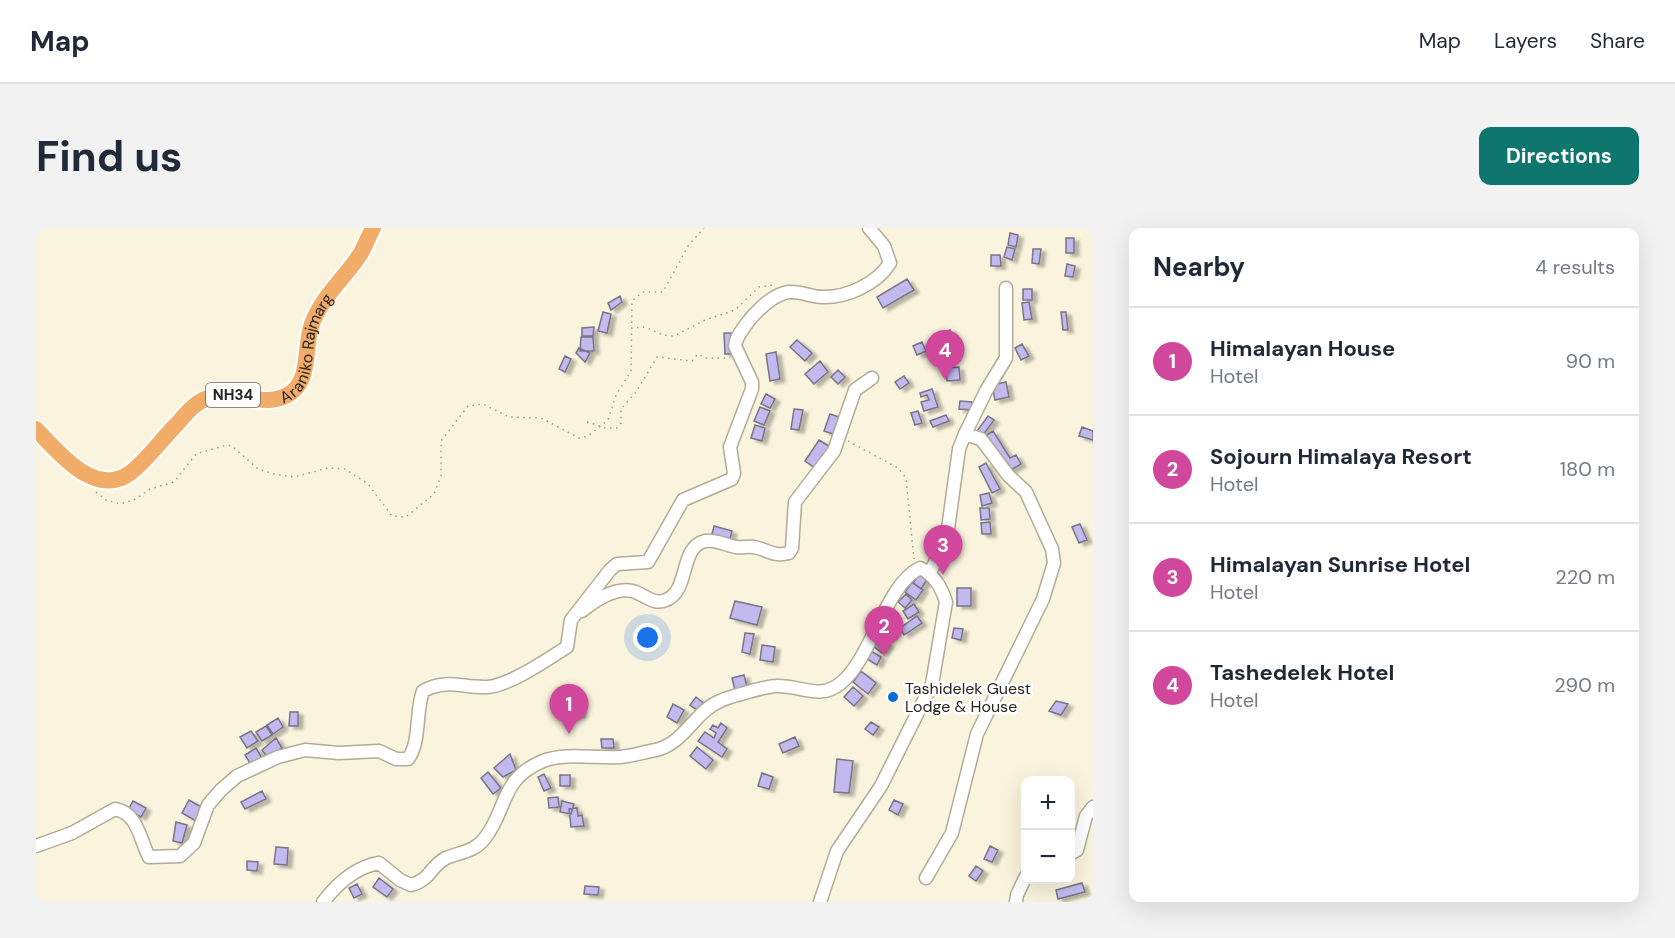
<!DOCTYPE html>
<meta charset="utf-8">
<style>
:root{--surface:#fff;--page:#f2f2f3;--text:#1f2937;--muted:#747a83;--line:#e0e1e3;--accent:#0f766e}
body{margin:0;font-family:"DM Sans",sans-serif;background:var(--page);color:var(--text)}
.controls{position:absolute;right:18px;bottom:18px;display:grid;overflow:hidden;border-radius:12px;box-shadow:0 6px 24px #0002}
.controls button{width:54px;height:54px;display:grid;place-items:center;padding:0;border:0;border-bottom:2px solid var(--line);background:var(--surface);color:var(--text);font:30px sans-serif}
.you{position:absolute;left:612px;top:410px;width:21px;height:21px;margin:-15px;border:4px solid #fff;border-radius:50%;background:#1a73e8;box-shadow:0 0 0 9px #1a73e833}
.badge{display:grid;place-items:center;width:39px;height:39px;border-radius:50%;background:var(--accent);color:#fff;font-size:20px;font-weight:700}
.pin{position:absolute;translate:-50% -50px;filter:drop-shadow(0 2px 3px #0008)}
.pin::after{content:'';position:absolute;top:32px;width:21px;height:18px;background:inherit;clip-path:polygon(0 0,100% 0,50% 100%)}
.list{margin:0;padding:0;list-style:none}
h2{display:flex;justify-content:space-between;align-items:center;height:78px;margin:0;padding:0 24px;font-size:26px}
h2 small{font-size:20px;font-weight:400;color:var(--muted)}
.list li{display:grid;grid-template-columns:39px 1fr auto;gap:18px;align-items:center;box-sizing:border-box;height:108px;padding:0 24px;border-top:2px solid var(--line)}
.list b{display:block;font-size:22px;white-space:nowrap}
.list p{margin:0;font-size:20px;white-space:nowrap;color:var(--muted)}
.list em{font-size:20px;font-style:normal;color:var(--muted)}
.map{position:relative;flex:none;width:1057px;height:674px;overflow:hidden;border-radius:12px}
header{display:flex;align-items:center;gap:36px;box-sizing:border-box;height:84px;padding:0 30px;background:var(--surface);border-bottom:2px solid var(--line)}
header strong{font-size:28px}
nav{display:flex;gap:33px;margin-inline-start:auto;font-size:21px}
.intro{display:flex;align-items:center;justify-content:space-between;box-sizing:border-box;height:144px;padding:0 36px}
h1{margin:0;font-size:42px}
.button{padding:15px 27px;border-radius:12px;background:var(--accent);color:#fff;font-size:21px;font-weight:700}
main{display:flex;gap:36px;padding:0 36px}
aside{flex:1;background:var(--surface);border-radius:12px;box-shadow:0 6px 24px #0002}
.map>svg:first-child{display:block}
.building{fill:#c2baef;stroke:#777487;stroke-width:1.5;filter:url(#shadow)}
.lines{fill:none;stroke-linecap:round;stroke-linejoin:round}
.minor-casing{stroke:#b1ab97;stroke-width:15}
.highway-casing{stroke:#fff;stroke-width:20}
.path{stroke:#a29d8d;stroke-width:1.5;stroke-dasharray:1.5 4.5;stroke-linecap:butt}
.minor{stroke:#fff;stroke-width:12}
.highway{stroke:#f2ac6a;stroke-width:16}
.poi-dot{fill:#0d6bd4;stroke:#fff;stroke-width:2}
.labels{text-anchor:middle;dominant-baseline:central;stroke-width:5;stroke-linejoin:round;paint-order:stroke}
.shield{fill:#fff;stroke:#686661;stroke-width:1.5}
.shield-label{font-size:15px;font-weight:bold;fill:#27251d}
.street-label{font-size:16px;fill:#27251d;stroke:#fff}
.poi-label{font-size:16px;fill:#27251d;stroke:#fff;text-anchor:start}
</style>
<header>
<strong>Map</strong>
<nav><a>Map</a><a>Layers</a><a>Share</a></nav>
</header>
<div class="intro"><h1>Find us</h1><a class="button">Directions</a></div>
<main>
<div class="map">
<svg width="1057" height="674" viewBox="0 0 1057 674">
<defs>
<filter id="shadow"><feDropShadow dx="5" dy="3" stdDeviation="1.5" flood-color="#0004"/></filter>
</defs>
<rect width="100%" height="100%" fill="#faf3dd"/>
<path class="building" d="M974,5L982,7L980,19L972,17Z
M1030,10H1038V25H1030Z
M971,19L979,21L976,32L968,29Z
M997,21H1005L1003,36L996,35Z
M955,27H964L965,38H955Z
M1031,36L1039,38L1037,49L1029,48Z
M871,51L878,62L847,80L841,69Z
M987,61H996V72H987Z
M584,68L586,74L575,82L572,75Z
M993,74L996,91L988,92L986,75Z
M567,84L575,86L571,105L562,103Z
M1025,84H1030L1032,102H1027Z
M558,99L557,108H546V100Z
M914,102L917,109L903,115L900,108Z
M688,105H695L696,126H689Z
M545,109H557L558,123H544Z
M761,112L776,125L769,133L754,119Z
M886,114L890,123L881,127L877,118Z
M986,116L993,128L985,132L979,120Z
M543,120L554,125L549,134L540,125Z
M740,124L744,151L734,153L730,126Z
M529,128L535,131L529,144L523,141Z
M784,133L792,144L778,156L769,146Z
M923,139L924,152L911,153L910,140Z
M802,142L809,149L802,156L795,149Z
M868,148L873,155L864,161L859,154Z
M970,154L973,169L959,172L956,157Z
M896,161L902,179L888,183L885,174L893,172L891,167L885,169L884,165Z
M730,166L739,171L734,180L725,176Z
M924,173L936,174V182L923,181Z
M724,179L734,183L728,197L718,193Z
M758,181L767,182L763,202L755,201Z
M882,183L886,195L879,197L875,185Z
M794,186L803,189L797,206L788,203Z
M910,187L913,193L897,199L894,193Z
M952,188L958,192L947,207L941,203Z
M719,197L729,200L726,213L715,210Z
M1046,199L1057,203V212L1043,208Z
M957,203L974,230L980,227L985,236L972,244L949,208Z
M783,212L796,220L782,242L769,233Z
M950,235L964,261L956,265L943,239Z
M953,265L956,275L946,278L944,267Z
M944,280H953L954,291L945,292Z
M954,294L955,306H946L945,295Z
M1044,296L1051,312L1043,315L1036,299Z
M678,298L696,303L694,311L676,306Z
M884,345L892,350L885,361L877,355Z
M876,354L887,362L880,372L869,364Z
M921,360H935V378H921Z
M870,366L876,372L869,380L862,374Z
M699,373L726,379L721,397L694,390Z
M878,376L883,384L872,391L867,383Z
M881,388L886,395L868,407L864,400Z
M918,400L927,401L925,412L916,410Z
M709,405L718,406L714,426L706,424Z
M844,409L853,417L846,425L837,418Z
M726,417L739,419L737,434L724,432Z
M835,423L845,429L841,437L831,431Z
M825,443L840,455L832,466L817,454Z
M708,447L711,459L699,462L696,450Z
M817,459L827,468L818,478L808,469Z
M660,469L670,477L664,484L654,477Z
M523,471L545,472V487H523Z
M1020,473L1032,476L1025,487L1013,483Z
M637,476L648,482L641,495L631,489Z
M254,484H262V498H253Z
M242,490L247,499L237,506L231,497Z
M835,494L843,499L837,507L829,501Z
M685,495L691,500L682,514L691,521L686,529L662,513L669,504L678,510L680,505L674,501L677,497L682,500Z
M230,498L236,507L226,513L220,504Z
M215,503L222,513L211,520L204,509Z
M759,509L763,518L747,525L743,516Z
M240,510L246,520L231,529L226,522Z
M565,511H577L578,520H566Z
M661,519L677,532L670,541L654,528Z
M220,520L226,530L215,537L209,527Z
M474,526L480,542L467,549L458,540Z
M801,531L817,533L813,565L798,564Z
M452,544L465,560L457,566L445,550Z
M726,545L737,549L733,561L722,558Z
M508,546L515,560L508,563L502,549Z
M524,547H534V558H524Z
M226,563L230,571L209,581L205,574Z
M522,569L523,579L513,580L512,570Z
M153,572L167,580L160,593L146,585Z
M858,572L867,576L862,587L853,582Z
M97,573L110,580L105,589L92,582Z
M526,573L538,576L535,586L524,584Z
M541,580L542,588L546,587L548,598L535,599L533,581Z
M140,594L151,597L146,615L137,613Z
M954,618L962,622L956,634L948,631Z
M240,619L252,620L251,637L238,636Z
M211,633L222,634L221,643L211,642Z
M940,638L947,643L940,653L933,648Z
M343,650L357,661L351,669L337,659Z
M1046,655L1049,664L1022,671L1020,662Z
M321,656L326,666L318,670L313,660Z
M549,658L563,659L562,667L548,666Z"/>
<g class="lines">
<g class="minor-casing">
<path id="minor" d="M929,206L950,163L970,130V60
M546,383C558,373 579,359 596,363C607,365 617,378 630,372C654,363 643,319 669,313C680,311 689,317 700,319C706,320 712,318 718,319C733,322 737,329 753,325L756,320L759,274L798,223L819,162L836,150
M0,618L36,605L79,581C102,585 104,612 113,629L144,628L158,615L172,577L185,562L201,548L242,529L269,522L303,525L343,523L360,531H372C385,514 379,484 387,463C411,450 426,460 451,459C473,458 512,431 531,419L535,392L574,342L581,336L612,334L647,272L696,251L698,245L694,219L716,161V154L699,118C700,108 709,98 715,90C725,79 738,66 753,64C765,63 775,69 786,69C810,70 841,56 854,35L848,18L833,0
M1034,626L1041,622L1050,588L1057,579
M890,650L916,605L941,506L1007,371L1018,335L1016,321L990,264L972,247L945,211L929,206L923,221L911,308L894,345
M287,674C301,656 319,639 343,635L364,652L375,657C396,651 393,639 410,630C424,624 439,624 449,610C472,580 464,551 507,533C531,524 559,531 584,529C596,528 608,524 620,522C649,515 658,484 684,473C692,469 732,458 740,458C765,457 783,473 805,455C836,430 849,357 884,340C898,347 905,358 910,374L896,456L845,558L801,623L784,674
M980,674L981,667L990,648"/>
</g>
<g class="highway-casing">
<g id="highway">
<path id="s1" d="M0,201C21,223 59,271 94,245C111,232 125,212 141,196C150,186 159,174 172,170C199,161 232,183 256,164C275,149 268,116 276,96C286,68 310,49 325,25C329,17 333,8 337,0"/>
</g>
</g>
<path class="path" d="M595,100L609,99L627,107L638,108L669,92L699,82L723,59L737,57
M551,194L570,200H581L585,195V181L600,164L621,129L656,133L662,126L669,130H694
M812,213L862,240L870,250L878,331
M60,264L70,272L84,276L100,271L114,261L138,254L160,226L190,217L196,218L222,241L238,246L258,249L292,240L309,241L332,256L356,288L370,289L398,266L405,248V213L432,178L447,176L473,189L505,190L543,210L552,208L572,192L580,167L595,143L596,73L607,64H627L652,18L668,0"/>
<use href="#minor" class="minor"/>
<use href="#highway" class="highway"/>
</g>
<circle class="poi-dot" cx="857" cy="469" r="6"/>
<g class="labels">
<rect class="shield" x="170" y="155" width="54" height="24" rx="4.5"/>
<g class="shield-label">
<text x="197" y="167">NH34</text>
</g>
<g class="street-label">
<text stroke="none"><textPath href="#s1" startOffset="356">Araniko Rajmarg</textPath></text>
</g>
<g class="poi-label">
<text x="869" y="460">Tashidelek Guest<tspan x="869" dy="18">Lodge &amp; House</tspan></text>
</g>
</g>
</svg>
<div class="controls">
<button>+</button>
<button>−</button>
</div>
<div class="you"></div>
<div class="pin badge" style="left:533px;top:506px;background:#d1479c">1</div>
<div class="pin badge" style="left:848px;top:428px;background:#d1479c">2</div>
<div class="pin badge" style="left:907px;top:347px;background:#d1479c">3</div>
<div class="pin badge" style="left:909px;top:152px;background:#d1479c">4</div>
</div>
<aside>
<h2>Nearby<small>4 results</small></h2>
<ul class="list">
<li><span class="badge" style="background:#d1479c">1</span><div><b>Himalayan House</b><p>Hotel</p></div><em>90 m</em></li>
<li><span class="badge" style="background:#d1479c">2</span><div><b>Sojourn Himalaya Resort</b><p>Hotel</p></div><em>180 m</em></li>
<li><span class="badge" style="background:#d1479c">3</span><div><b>Himalayan Sunrise Hotel</b><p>Hotel</p></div><em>220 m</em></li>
<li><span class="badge" style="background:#d1479c">4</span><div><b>Tashedelek Hotel</b><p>Hotel</p></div><em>290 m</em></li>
</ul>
</aside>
</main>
